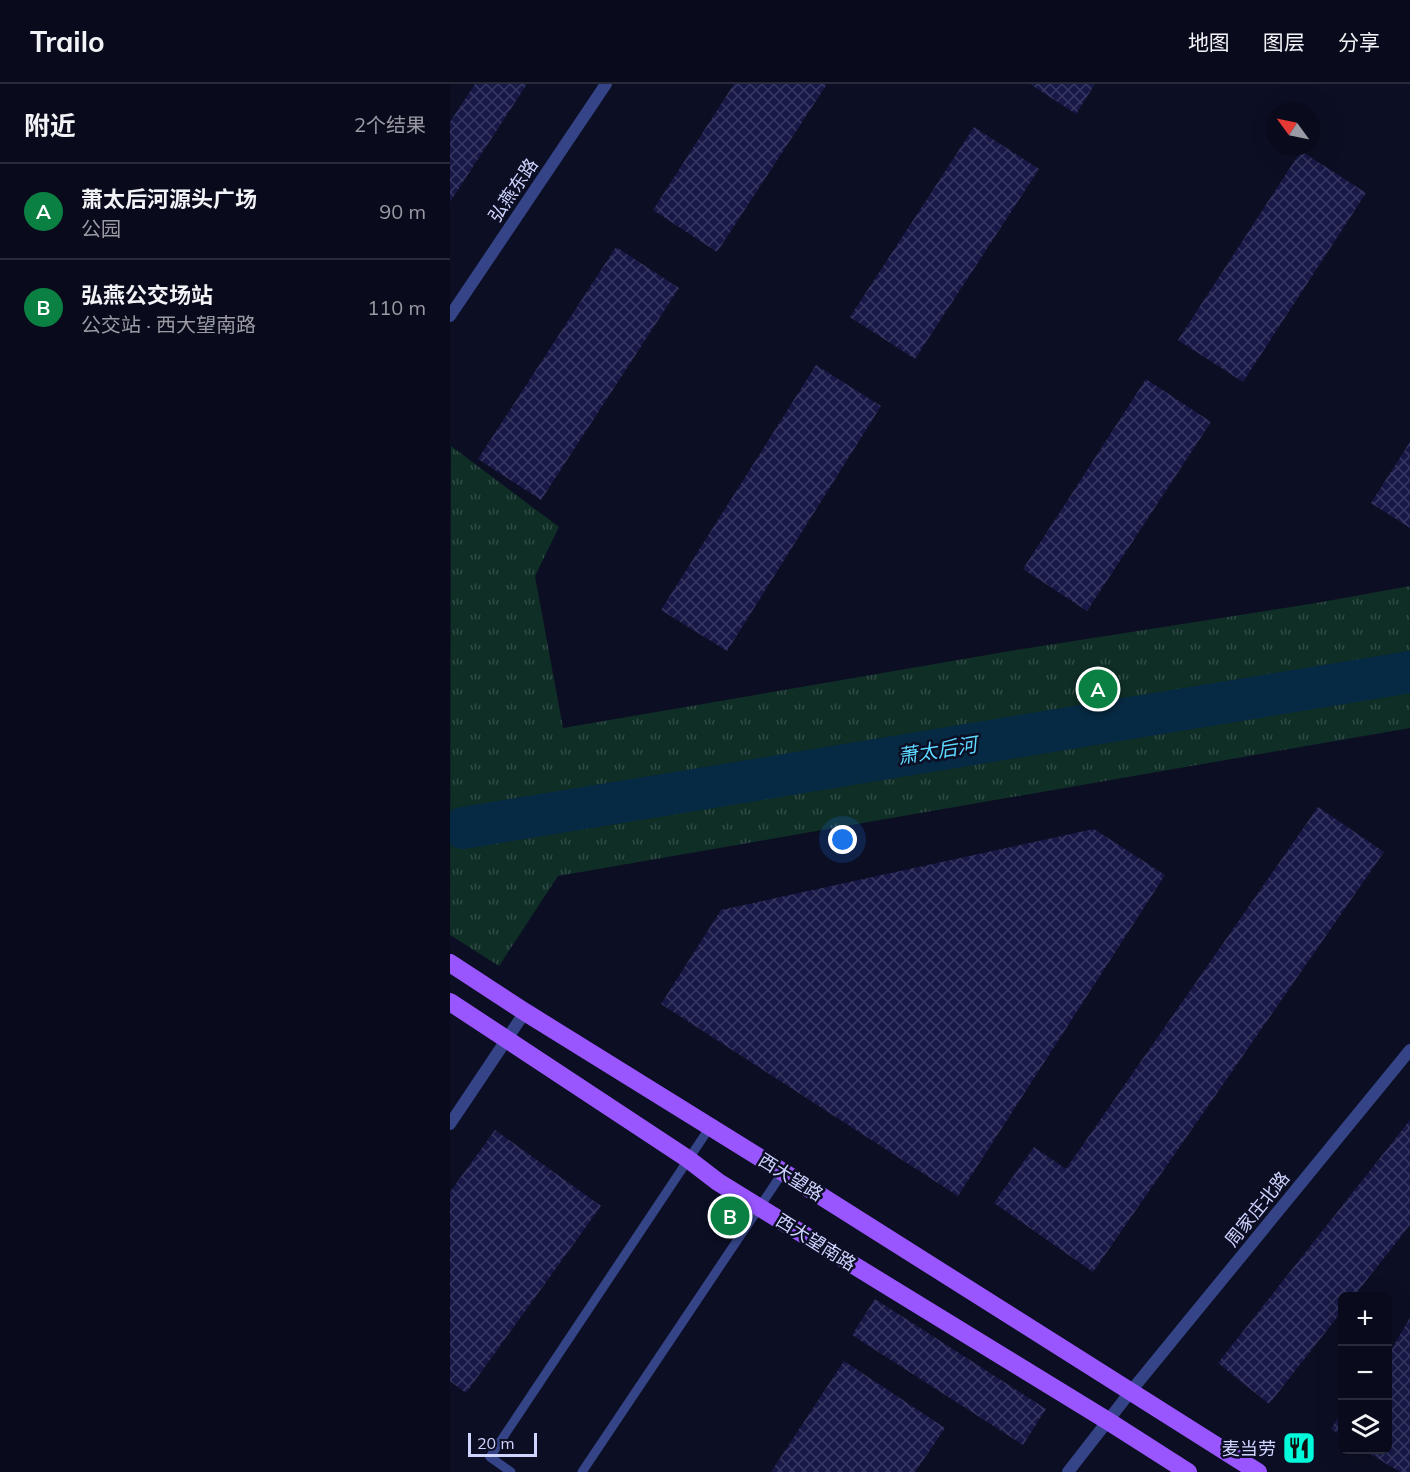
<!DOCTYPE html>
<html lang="zh">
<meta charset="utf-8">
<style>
:root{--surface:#090a1b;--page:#171828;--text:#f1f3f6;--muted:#999aa3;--line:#292b3a;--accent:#0b8043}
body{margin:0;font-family:Mulish,"Noto Sans SC",sans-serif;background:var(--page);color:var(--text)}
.controls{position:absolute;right:18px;bottom:18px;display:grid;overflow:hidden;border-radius:9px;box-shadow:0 6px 24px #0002}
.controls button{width:54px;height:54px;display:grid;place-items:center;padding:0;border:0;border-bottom:2px solid var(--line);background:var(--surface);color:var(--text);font:30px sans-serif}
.compass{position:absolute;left:816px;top:18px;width:54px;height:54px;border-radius:50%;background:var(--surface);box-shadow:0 6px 24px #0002;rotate:303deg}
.scale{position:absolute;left:18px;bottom:15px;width:69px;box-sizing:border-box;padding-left:6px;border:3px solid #cfd5ff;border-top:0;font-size:16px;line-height:21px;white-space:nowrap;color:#cfd5ff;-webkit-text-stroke:4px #0c0e24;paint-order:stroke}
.you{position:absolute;left:393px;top:756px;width:21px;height:21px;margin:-15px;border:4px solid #fff;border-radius:50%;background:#1a73e8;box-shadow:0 0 0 9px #1a73e833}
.badge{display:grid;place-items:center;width:39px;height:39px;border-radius:50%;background:var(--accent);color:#fff;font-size:20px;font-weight:700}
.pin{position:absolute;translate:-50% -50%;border:3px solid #fff;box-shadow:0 2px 6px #0006}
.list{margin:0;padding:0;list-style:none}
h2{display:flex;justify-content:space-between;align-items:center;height:78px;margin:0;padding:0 24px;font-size:26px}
h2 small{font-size:20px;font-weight:400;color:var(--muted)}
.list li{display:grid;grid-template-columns:39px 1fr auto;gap:18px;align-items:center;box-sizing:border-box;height:96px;padding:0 24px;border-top:2px solid var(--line)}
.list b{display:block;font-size:22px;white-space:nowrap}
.list p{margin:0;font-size:20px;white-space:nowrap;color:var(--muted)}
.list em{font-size:20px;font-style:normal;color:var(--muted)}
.icon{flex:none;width:33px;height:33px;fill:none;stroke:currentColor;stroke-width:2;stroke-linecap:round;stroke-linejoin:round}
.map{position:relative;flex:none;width:960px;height:1388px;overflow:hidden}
header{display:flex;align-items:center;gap:36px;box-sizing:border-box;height:84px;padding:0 30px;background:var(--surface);border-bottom:2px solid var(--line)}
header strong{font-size:28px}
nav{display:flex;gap:33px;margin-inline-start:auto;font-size:21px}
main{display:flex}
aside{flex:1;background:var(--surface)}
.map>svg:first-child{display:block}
.park{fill:url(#park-tufts)}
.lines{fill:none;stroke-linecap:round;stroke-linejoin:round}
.river{stroke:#062a43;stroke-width:42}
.building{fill:url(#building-cross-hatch)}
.service{stroke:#344486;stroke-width:9}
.minor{stroke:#344486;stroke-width:12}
.tertiary{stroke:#344486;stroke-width:12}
.primary{stroke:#9956ff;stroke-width:18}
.labels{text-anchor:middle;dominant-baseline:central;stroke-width:5;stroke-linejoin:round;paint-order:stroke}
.street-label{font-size:18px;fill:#cfd5ff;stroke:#0c0e24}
.poi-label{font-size:18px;fill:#cfd5ff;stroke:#0c0e24;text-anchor:end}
.water-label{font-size:20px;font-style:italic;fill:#5dd9ff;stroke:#0c0e24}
</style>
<header>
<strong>Trailo</strong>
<nav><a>地图</a><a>图层</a><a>分享</a></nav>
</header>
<main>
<aside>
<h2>附近<small>2个结果</small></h2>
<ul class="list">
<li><span class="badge">A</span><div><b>萧太后河源头广场</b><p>公园</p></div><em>90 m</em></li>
<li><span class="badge">B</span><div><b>弘燕公交场站</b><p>公交站 · 西大望南路</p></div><em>110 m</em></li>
</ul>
</aside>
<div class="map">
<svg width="960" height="1388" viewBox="0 0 960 1388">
<defs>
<pattern id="park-tufts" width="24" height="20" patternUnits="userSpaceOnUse" patternTransform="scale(1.5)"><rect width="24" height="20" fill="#0f2e26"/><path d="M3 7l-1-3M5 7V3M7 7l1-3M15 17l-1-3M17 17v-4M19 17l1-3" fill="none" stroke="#314b47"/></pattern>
<pattern id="building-cross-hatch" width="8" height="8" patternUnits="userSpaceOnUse" patternTransform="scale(1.5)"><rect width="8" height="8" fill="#171846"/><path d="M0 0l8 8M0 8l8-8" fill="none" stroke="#383962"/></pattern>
</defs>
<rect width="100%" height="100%" fill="#0c0e24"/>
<path class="park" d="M1,362L109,443L85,492L113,644L560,567L866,519L960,502V644L108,792L49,882L0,851Z"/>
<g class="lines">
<path class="river" d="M13,744L960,588"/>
</g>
<path class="building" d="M25,0H77L0,118V38Z
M284,0H377L267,168L203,126Z
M580,0H645L626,30Z
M524,43L589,85L465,275L400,233Z
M851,67L916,109L793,298L728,256Z
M166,163L229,204L91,416L28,375Z
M366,281L431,322L277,567L211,526Z
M696,295L761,338L637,527L573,485Z
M960,358V444L921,419Z
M868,723L934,768L643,1188L544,1119L584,1063L616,1085Z
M644,745L715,791L508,1112L211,920L271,826Z
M960,1036V1141L904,1212H892V1227L819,1320L768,1279Z
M45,1046L151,1122L16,1309L0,1297V1108Z
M425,1215L596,1325L573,1361L402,1251Z
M960,1234V1388H950L914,1366H938V1271Z
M394,1277L495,1344L465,1388H321Z
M892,1327V1352L881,1345Z"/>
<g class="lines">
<path class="service" d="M61,1388L40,1373L260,1043
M132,1388L333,1088"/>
<path class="minor" d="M0,1040L75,928"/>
<path class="tertiary" d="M0,232L156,0
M618,1388L681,1307L960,966"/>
<path class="primary" d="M0,879L75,928L333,1088L808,1388
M0,918L238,1075L268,1098L658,1337L738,1388"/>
</g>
<defs>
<g id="restaurant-square" transform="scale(1.725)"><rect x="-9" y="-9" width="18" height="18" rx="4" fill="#00fada" stroke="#0c0e24"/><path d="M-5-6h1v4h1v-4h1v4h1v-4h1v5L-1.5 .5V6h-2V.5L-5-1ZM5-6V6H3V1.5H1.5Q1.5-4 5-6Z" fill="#111"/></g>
</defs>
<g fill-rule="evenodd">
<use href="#restaurant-square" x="849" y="1364"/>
</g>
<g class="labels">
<g class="street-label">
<text transform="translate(63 106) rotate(-56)">弘燕东路</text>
<text transform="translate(341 1093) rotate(32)">西大望路</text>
<text transform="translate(807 1125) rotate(-51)">周家庄北路</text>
<text transform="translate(366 1158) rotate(32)">西大望南路</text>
</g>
<g class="poi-label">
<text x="826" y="1364">麦当劳</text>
</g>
<g class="water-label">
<text transform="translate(487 666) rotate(-9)">萧太后河</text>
</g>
</g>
</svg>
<div class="controls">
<button>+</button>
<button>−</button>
<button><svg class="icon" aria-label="layers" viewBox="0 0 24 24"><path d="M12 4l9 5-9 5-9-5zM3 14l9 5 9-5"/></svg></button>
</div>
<svg class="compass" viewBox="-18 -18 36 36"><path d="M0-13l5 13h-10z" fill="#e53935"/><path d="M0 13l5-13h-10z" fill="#999aa3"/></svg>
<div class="scale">20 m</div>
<div class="you"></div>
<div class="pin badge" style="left:648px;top:605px">A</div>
<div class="pin badge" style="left:280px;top:1132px">B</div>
</div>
</main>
